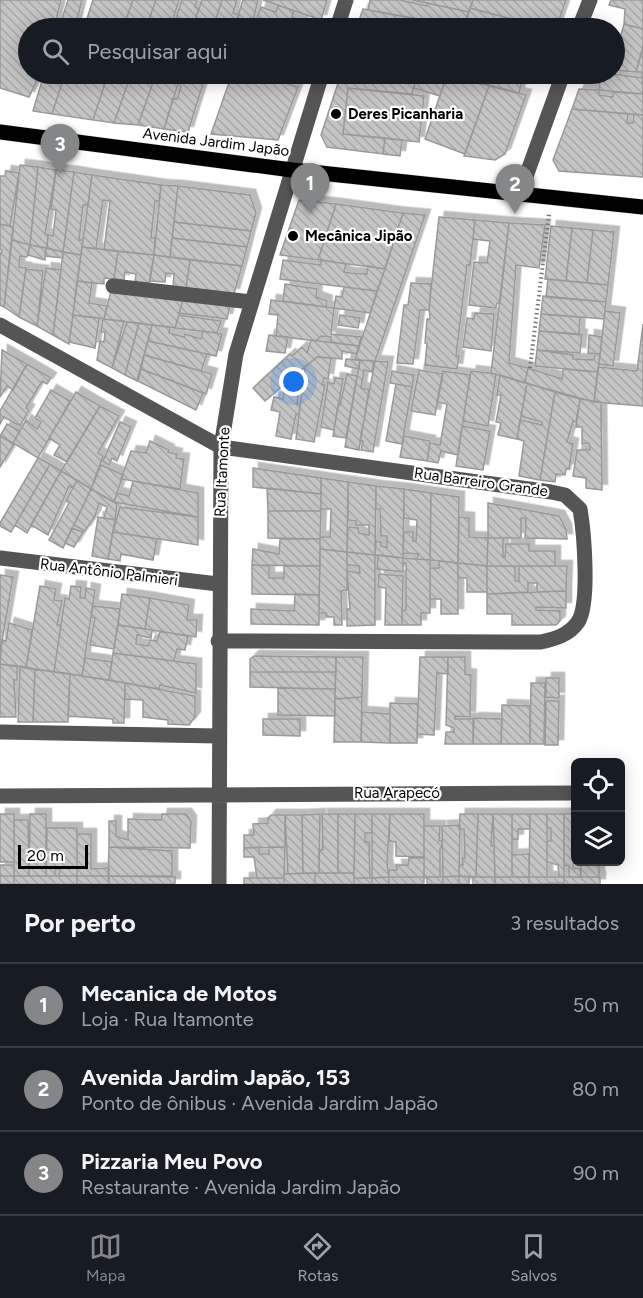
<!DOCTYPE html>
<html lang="pt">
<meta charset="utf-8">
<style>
:root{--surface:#171b24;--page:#242831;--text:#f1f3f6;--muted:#9ea1a6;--line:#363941;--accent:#858687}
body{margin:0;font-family:Figtree,sans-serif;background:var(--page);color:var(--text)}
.controls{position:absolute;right:18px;bottom:18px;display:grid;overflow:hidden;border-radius:9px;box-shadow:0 3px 15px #0003}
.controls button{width:54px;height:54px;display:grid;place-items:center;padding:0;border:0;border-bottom:2px solid var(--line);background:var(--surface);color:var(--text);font:30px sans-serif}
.scale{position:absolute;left:18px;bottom:15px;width:70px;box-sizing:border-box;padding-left:6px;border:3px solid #000;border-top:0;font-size:16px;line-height:21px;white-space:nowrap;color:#000;-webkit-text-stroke:4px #fff;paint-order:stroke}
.you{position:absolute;left:294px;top:382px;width:21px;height:21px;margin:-15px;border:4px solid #fff;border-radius:50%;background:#1a73e8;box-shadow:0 0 0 9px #1a73e833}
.badge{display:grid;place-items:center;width:39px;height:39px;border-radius:50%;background:var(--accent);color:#fff;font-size:20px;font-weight:700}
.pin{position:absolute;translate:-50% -50px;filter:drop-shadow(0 2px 3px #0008)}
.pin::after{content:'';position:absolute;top:32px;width:21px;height:18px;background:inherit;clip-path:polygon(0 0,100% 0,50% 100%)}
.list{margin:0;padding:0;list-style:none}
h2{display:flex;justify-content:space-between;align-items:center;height:78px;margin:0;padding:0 24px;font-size:26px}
h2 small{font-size:20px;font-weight:400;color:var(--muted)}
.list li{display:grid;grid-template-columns:39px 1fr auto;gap:18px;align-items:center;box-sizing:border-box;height:84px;padding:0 24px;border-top:2px solid var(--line)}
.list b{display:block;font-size:22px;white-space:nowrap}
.list p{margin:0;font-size:20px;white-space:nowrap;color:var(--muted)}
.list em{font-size:20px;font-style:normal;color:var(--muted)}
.icon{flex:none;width:33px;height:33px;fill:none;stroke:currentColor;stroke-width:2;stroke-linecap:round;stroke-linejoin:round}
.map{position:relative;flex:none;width:643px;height:884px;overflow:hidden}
.search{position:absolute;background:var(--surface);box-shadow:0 3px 15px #0003;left:18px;right:18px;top:18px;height:66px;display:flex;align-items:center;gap:15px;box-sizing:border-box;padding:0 21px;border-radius:33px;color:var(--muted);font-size:22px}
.sheet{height:330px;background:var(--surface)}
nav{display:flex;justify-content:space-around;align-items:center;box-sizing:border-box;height:84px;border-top:2px solid var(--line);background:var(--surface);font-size:16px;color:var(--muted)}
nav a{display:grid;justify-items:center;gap:3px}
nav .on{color:var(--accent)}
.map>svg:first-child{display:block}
.building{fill:url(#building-back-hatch);stroke:#999;stroke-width:1.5;filter:url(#shadow)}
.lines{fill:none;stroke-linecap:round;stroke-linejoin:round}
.major-casing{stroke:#dbdbdb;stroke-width:16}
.path{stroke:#777;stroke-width:4;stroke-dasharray:1.5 3;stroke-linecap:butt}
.minor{stroke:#555;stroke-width:15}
.major{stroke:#000;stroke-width:15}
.poi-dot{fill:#000;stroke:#fff;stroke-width:2}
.labels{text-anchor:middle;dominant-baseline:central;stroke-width:4.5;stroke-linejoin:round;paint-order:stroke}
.poi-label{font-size:15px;font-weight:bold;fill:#000;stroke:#fff;text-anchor:start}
.street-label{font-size:15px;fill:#000;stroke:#fff}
</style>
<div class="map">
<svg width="643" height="884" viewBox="0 0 643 884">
<defs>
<pattern id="building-back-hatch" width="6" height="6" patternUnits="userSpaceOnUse" patternTransform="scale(1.5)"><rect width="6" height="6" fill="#c4c4c4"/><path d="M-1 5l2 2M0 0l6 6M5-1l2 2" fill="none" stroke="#a7a7a7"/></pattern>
<filter id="shadow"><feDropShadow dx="5.5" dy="-5.5" stdDeviation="0" flood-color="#0004"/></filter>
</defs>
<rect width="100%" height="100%" fill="#fff"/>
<path class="building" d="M0,0H61L54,28H28V74H40L29,97L0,88Z
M68,0H82L76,23L74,28H59Z
M93,0H133L123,28H84Z
M133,0H156L146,28H123Z
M156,0H179L170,28H146Z
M182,0H197L195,7L199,9L194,22L176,18Z
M202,0H222L213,28L194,22Z
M222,0H237L233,13L239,15L234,28H213Z
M243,0H258L251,28H234Z
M263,0H327L321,20Z
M370,0H400L427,6V3L469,12L464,27L368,10Z
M412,0H473L469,12Z
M473,0H566L556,28H546L470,8Z
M611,0H643V29L624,24L625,9L609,5Z
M278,5L294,11L292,17L303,21L301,28H279L256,21L261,7L276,12Z
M470,8L546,28L473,27L474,22L466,20Z
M363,9L421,20L464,27L371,28L357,26Z
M256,21L279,28H253Z
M197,23L213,28H214H195Z
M624,24L643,29V46L636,72L614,70V47L617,38L620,39Z
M643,48V72H636Z
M642,72L643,94L599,90L600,79L583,77L585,74H614L642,78Z
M44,74H65L52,114L33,111Z
M65,74H108L93,120L52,114Z
M108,74H131L114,123L93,120Z
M131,74H156L138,125L114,123Z
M156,74H181L164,129L138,125Z
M181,74H206L188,132L164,129L173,98L177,99L181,86L178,84Z
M232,74H254L298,87L278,140L211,134Z
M254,74H302L299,82L277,76L275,80Z
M341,74H417L412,94L348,88L343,134L385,138L383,154L327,147L321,135Z
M413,74H448L445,80Z
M417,74L445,80L440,96L414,88Z
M448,74H524L519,93Z
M447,75L489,86L465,154L425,139Z
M489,86L526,95L505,154L495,160L464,156Z
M348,88L424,96L419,142L343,134Z
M579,89L599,90V95L613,97V92L643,94V115L572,109Z
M572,109L628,114L627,123H633L634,114L643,115V177L559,171L553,160Z
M385,138L402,140L400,156L383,154Z
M20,165L38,167L30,245L12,240Z
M38,167L56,170L45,234L48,235L47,248L30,245Z
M56,170L74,172L63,252L47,248L48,235L53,236L56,210L51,209Z
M6,171L19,173L10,226L0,224V176H5Z
M74,172L92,175L88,205H83L79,240H83L81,255L63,252Z
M92,175L161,185L159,201H155L151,238H155L154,255L104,250L110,201L103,200L96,249L82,247Z
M161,185L178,186L170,257L154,255Z
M178,186L250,195L256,213L251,231L174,222Z
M299,200L336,204L318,260L280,255Z
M336,204L403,213L385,269L318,260Z
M403,213L425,215L375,361L355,360Z
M439,217L475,220L470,265H467L456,356H459L457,369L425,365L427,343H425L427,319H430L429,308Z
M475,220L509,223L500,303H497L496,308L469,305L474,262L487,263L490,241L473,239Z
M174,222L251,231L247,247L172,238Z
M509,223L545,225L539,268L516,265L509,363L528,368L525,383L491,373Z
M0,224L13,227L4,307L0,305V255L2,250L0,249Z
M551,226L572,228L566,281L545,279Z
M572,228L593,230L587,283L566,281Z
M593,230L614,232L608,285L587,283Z
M172,238L247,247L242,266L170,257Z
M12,240L30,245L27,257L20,256L19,267L26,268L19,317L4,307Z
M30,245L46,248L45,260L28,255Z
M82,247L118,251L114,279L104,278V284L77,281Z
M46,248L63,252V258L45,256Z
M118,251L154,255L149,283L135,282L136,274L125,272L124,280L114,279Z
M63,252L81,255L69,344L53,335Z
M154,255L190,260L186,288L173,287L174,274L166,273L165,282L150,281Z
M190,260L242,266L234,294L186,288Z
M283,260L321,265V260L346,264L344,272L350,273L367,274V266L385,269L377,291L280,279Z
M46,268L61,270L53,335L37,326Z
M26,269L43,271L37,326L19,317Z
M548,279L608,285L606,302L546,297Z
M77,281L92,283L89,303L107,306L104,319L73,315Z
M411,283L431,284L429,310H420L413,364L397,363L404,305H408Z
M285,284L317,289L316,297L327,301L326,307L283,301Z
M344,287L377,291L370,313L334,308L336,296L342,297Z
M111,291L183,300L175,328L104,319Z
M543,296L606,302L604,319L541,314Z
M183,300L230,306L227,319L179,313Z
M271,300L334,308L331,334L361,337L359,346L331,342V337L321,336L316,341L276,336L278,315L269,314Z
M605,311L620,313L613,366L599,364Z
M475,313L494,314L491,351L463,347L467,318L474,319Z
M541,314L580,317L579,334L539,331Z
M73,315L99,318L95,348L69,342Z
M179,315L221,321L217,333L175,328Z
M340,315L360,318L358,328L338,325Z
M103,319L124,321L112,368L97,360L100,341L104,342L105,332H101Z
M127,322L139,323L125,375L112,368Z
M139,323L152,325L137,381L125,375Z
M643,324V406L594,402L598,367L637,371Z
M152,325L170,327L169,333L184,337L185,334L201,339L203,331L222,334L216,356L148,341Z
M539,331L582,335L580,353L537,350Z
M269,335L288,337L285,353L266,351Z
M589,335L602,337L600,354L588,353Z
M311,340L359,346L356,354L342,351V359L317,357L265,401L253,388L290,354L292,356L302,347L307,353Z
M148,341L207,354L201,371L144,355Z
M2,350L27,364L13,390L7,386L0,397Z
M537,350L573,355V359L594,360L595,354H600L598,372L535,366Z
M144,355L212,374L206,394L141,369Z
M317,357L331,358L328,379L324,378L322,385H325L314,442L296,439L305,367Z
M346,359L360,360L359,369L345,366Z
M360,360L374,361L372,372L364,370L361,388L369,390L359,450L345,447Z
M375,361L388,362L373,452L361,450L363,441H360Z
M27,364L51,378L47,384L42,381L26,408L29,410L20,426L4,417L0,424V411Z
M528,368L562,379L563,369L598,372L594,402L525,383Z
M141,369L203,393L196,410L138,381Z
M419,370L443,374L435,415L411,411Z
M392,371L414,375L412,387L390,383Z
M443,371L470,375L458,455L441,451L438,463L427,461L430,443L440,445L447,404L437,402Z
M471,371L496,374L488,426L463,421Z
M347,374L357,376L346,438L333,436L338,405H340Z
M500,375L527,383L517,439L498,435L501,423L496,422L501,395H497Z
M291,378L300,380L297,404H300L299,415L296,414L291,439L276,436L280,412L271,410L274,397L283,399L286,383Z
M335,378L343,379L334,430L321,427L328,382L334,384Z
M527,383L555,392L540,480L519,476L524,441L517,439L520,420L542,425V422L521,416Z
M396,384L412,387L402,444L386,441Z
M51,390L70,401L38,458L13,443L26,420L37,429L41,422L35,418Z
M76,392L100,406L67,462L54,455L60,445L49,438Z
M555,392L580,399L576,422L573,421L567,442L573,444L569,469H566L565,475L556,474L555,482L540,480Z
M580,399L601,402L602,490L586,488V478L573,476L577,450H590L589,443L582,444V427H576Z
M100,406L119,416L98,453L103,456L91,489L61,471Z
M120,422L131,427L117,461L112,458L109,465L103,461Z
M7,424L20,431L13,443L0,436Z
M462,426L490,431L483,470L456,466Z
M0,436L14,444L0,467Z
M404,436L430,441L427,461L400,457Z
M150,441L169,450L168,452L177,454L176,458L184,459L180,489L121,479L131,451L146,453Z
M38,458L50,464L11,532L0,526V523Z
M50,464L61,471L27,533L15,525Z
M101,465L123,475L114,502L91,489Z
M253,468L321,478V494L253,487Z
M61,471L77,480L73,488L69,486L48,535L31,525Z
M321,478L348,482L347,552L320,549V537H330L331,509H321Z
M77,480L91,489L63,548L49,540L69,503L66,501Z
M133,481L198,493V517L114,502L117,493L129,496Z
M348,482L376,486L375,555L347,552L348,527L358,528L359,533L369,535V525H356V521L348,520Z
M376,486L404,489L403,558L375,555L376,541L381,542V546L387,547V536H381L380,509H376Z
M267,488L321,494V511H268Z
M91,489L117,504L115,520L104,518L107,507L99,503L95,516L85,531L74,525Z
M404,489L431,493L430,560L417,559L418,554L403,553L404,532H413V541H416L417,520L404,518Z
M431,493L459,497L458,563L430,560Z
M488,503L559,516L566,529L567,539L525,538L526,518H521V538H488Z
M120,507L198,517V545L113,532Z
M268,511H321L320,539L268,538Z
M98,517L115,520L108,559L92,556Z
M459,517L469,518V537L488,538L487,566L458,563Z
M72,528L83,532L74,547L65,543Z
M113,532L157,539L153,560L121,554L120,561L108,559Z
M488,538H503V557H505L506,544H529V551H555V566H487Z
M280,539H320V566L252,565L253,549L279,554Z
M320,549L347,552V590L341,591L342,625H334V617H326V613H319Z
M347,552L375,555V625L347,626V609H350L347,571L360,573L359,566L347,565Z
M378,555L403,558V572L377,569Z
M403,558L430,560V613H421V625H402V610H406V563H403Z
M439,561L458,563V614H441V599H430V568H439Z
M458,563L487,566V592H467V578H458Z
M252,565L269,566V578H284V566H320L319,595L252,594Z
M487,566H515V581H519V566H567L566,591L537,592V583H528V592L487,594Z
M379,574L403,576L402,625H385L386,588L378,587Z
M0,575L13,577L0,653Z
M40,586L56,589L54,600L62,601L57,625H61L54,672L26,668Z
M71,586L81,587L80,598H85L86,588L95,590L82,676L54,672L65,598L69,599Z
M566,591V608L536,607V610L560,611V621L556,625H512V614H487V594Z
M122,594L150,598L145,629L118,625Z
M295,594L319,595V625L251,624V609L294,611Z
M150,598L189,605L187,620H197L196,637L145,629Z
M93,606L120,609L114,649L90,645L95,618L91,617Z
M9,623L32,630L26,668L0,664L2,640L6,641Z
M118,625L152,630L151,638L137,635L136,644L148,646L150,640L157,641L160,631L188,636L185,650L177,649L174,661L113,653Z
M113,653L196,664V693L160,685L159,689L109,680Z
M254,656L336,657V672H250V659Z
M336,657H363L362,697L335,699Z
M420,657H448V674L437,673L434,735L417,734Z
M448,657H465V674L471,675L470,717L455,716V719H473V744H445L446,732H454V728L446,725Z
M85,658L112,662L109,680L82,676Z
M0,664L17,666V680H14L16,717H0Z
M20,666L35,669L33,722H18Z
M35,669L70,674L68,722H33Z
M250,672H336L335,689L250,687Z
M70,674L125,683L124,723H113V719L68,716Z
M546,678H559V698L546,697Z
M125,683L195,696V717L189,725L168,724V720L143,717V700L125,699Z
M531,683H545L544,744H530Z
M278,688L335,689V716L278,715Z
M362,697L361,742H334L335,699Z
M546,701H559L558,745H545Z
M390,703L418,704L417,743H390Z
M502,705L530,706V744H501Z
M362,712L390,714V743L361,742Z
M474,718L502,719L501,744H473Z
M263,719H300V736L263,735Z
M576,813L573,868L580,869L581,877H569V866L564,865V814Z
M0,814H14V862H0Z
M30,814H46V876H29Z
M162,814H186L191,821L190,848L109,847V821H116V836L128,840V819L161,820Z
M320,814L319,873H303L302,815Z
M322,814H338V873H319V850H323Z
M338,814H355L354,873H338Z
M355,814H372V833H365V842H369L370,878H354Z
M372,814H390L387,863L389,877L372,878Z
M390,814H424V857L396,856V842L389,841Z
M460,814H478L476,877L459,876V865H463L462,858H465L464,829H459Z
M478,814H493L491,846L494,845L495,877H476Z
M493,814H512V877H495Z
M512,814H530V829H518V839L512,840Z
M530,814H547V877H529Z
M547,814H564V877H559L558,865L547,862V841H551V828H547Z
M271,815H285V847L244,848V835H254L253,824L268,823V818Z
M285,815H302L303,873L288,874Z
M14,820H28L29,876H14Z
M460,825L459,876L443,877L442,826Z
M424,826H440L439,841H442V847L440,848V877H424Z
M47,828H77V876H59L60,869H55V876H46Z
M77,834H91V869L109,868V876H77Z
M109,847L172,851V876H108Z
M259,847V854H269V847H285L284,878H257L254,857H244V848Z
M529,854V877H512V855Z
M409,858H424V877H389V870H397L396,865H408Z
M581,862H599V877H581Z
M0,865H14V876H0Z
M315,873V884H284V874Z
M315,873H354V884H315Z
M0,876H14V884H0Z
M14,876H77V884H14Z
M77,876H109V884H77Z
M108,876L175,877V884H109Z
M459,876L469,877V884H459Z
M459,876V884H443V877Z
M389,877H424V884H389Z
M389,877V884H372V878Z
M427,877H443V884H427Z
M473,877H495V884H473Z
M495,877H529V884H495Z
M529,877H564V883L529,884Z
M564,877H600V884H564Z
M244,878H284V884H244Z
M354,878H372V884H354Z"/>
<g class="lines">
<g class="major-casing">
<path id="major" d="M0,132L292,170L643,207"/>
</g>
<path class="path" d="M530,368L549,214"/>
<path class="minor" d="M337,28L346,0
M579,28L590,0
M520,193L563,74
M113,286L251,302
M0,325L221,447L551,492L565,495L580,509C584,532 590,604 578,622C569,635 555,639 541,642L218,641
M0,558L218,584
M0,732L218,736
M0,796L576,793
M219,884L221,447L236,354L322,74"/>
<use href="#major" class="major"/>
</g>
<g class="poi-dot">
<circle cx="336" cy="114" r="6"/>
<circle cx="293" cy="236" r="6"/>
</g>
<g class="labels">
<g class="poi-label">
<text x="348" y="114">Deres Picanharia</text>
<text x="305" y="236">Mecânica Jipão</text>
</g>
<g class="street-label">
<text transform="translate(216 142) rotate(7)">Avenida Jardim Japão</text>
<text transform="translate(222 472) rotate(-87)">Rua Itamonte</text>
<text transform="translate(481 482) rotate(8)">Rua Barreiro Grande</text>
<text transform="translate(109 572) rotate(7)">Rua Antônio Palmieri</text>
<text x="397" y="793">Rua Arapecó</text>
</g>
</g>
</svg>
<div class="controls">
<button><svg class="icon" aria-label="locate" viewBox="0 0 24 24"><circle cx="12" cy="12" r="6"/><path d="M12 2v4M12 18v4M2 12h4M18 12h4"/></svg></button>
<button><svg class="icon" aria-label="layers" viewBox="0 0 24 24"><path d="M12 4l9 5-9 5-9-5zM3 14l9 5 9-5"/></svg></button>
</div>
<div class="scale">20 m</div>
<div class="you"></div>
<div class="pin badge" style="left:310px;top:213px">1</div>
<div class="pin badge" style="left:515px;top:214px">2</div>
<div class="pin badge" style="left:60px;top:174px">3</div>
<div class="search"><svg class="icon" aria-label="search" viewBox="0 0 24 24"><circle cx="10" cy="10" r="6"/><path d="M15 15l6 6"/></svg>Pesquisar aqui</div>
</div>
<section class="sheet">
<h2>Por perto<small>3 resultados</small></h2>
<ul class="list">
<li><span class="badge">1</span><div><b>Mecanica de Motos</b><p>Loja · Rua Itamonte</p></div><em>50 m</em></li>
<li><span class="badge">2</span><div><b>Avenida Jardim Japão, 153</b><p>Ponto de ônibus · Avenida Jardim Japão</p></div><em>80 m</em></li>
<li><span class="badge">3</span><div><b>Pizzaria Meu Povo</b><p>Restaurante · Avenida Jardim Japão</p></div><em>90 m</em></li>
</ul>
</section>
<nav>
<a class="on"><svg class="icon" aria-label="map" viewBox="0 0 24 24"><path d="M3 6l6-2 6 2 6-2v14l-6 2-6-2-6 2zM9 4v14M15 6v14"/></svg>Mapa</a>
<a><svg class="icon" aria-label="directions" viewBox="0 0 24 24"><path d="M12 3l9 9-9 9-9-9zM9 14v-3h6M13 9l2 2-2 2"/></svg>Rotas</a>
<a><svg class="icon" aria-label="saved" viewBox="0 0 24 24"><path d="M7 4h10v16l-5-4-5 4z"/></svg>Salvos</a>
</nav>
